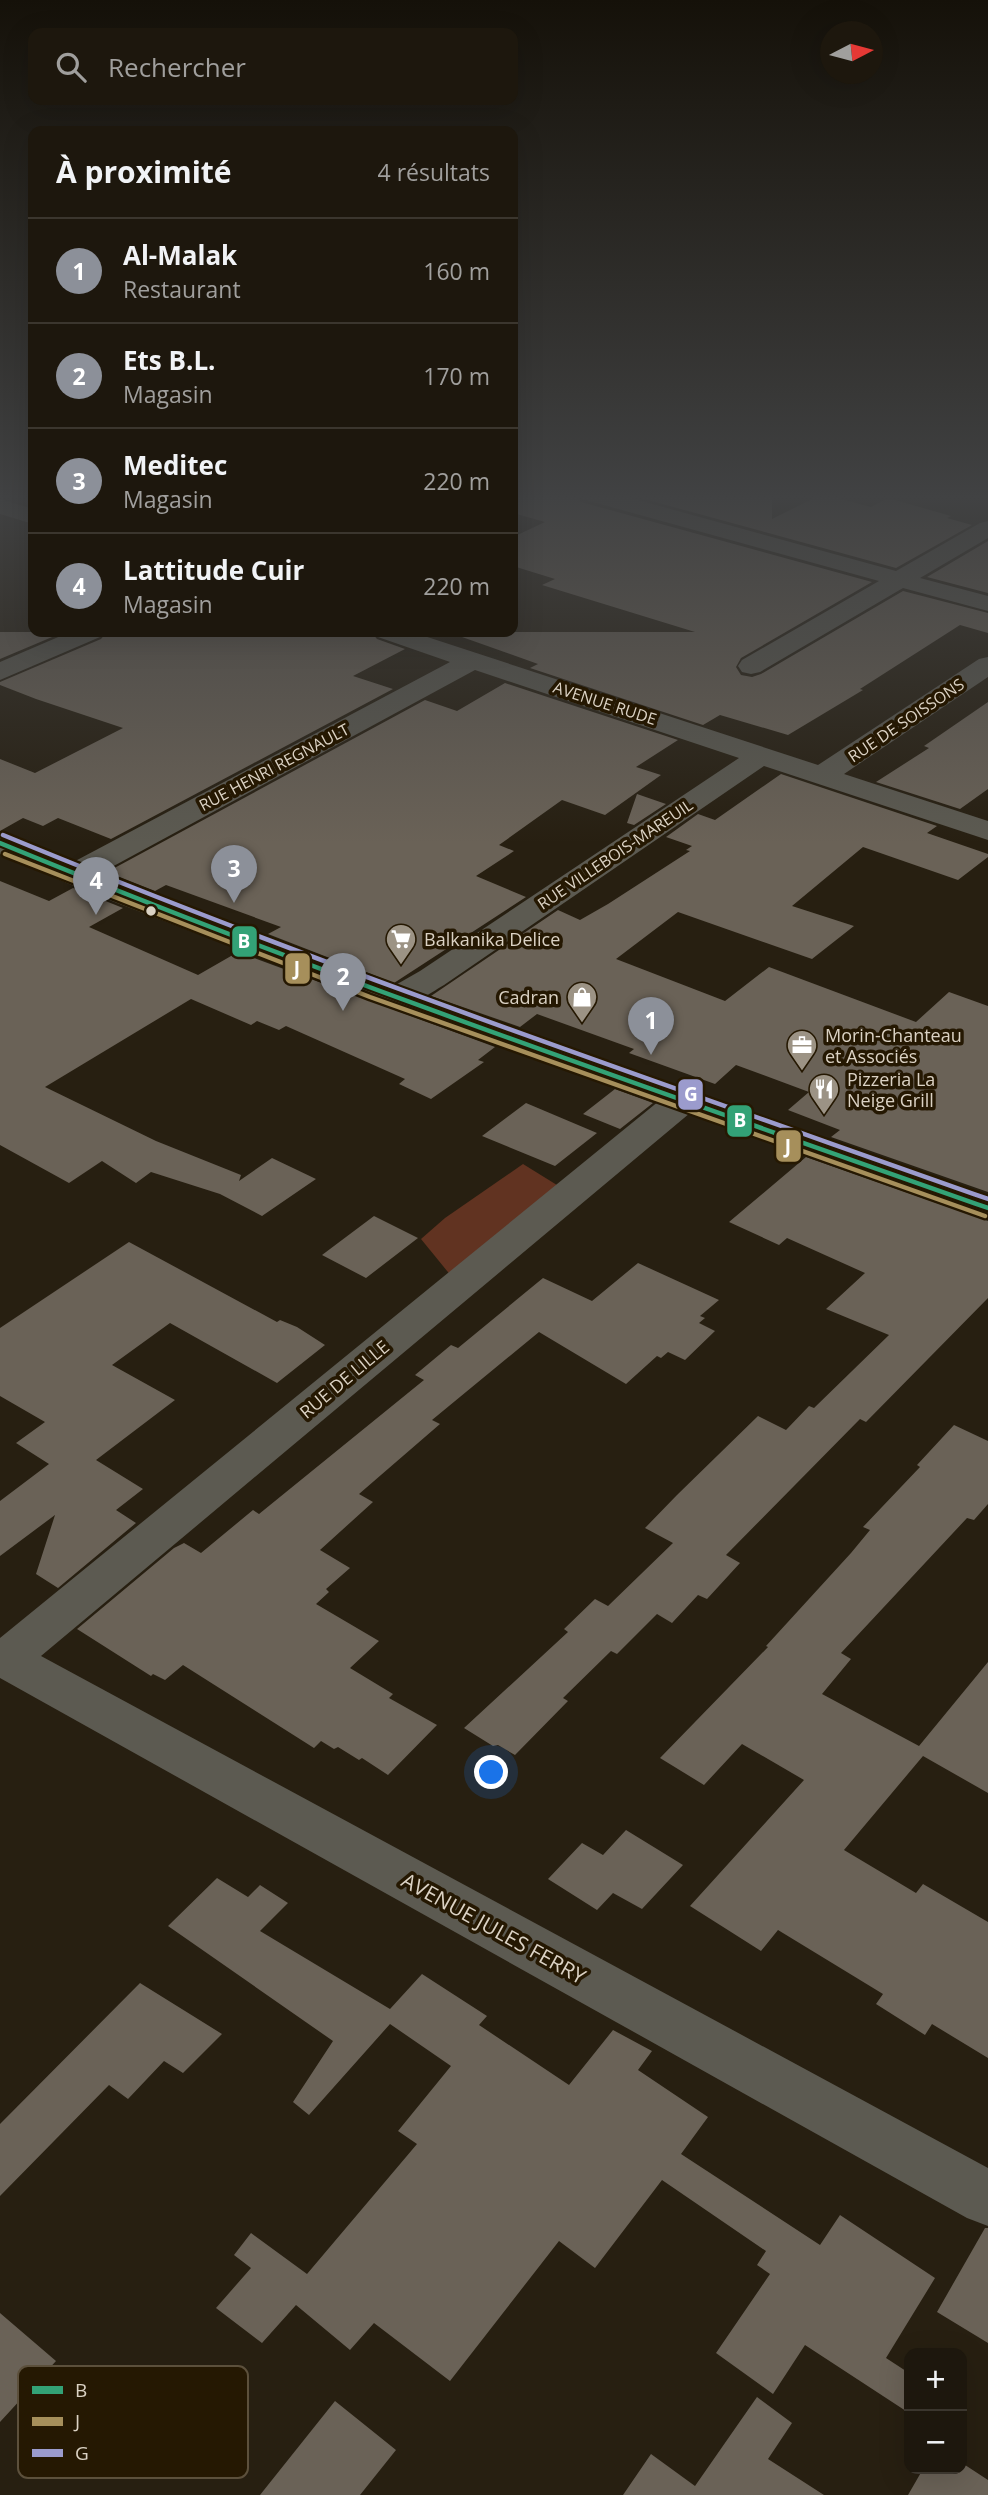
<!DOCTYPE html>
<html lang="fr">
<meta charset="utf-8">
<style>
:root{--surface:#1d170d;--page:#2a241b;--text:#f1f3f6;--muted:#a09f9d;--line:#3b362e;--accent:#8c9099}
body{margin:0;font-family:"Open Sans",sans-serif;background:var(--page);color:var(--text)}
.controls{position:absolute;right:21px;bottom:21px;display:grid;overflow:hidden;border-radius:14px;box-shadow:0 7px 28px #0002}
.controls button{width:63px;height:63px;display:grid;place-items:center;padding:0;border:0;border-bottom:2px solid var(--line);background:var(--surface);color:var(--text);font:35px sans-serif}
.compass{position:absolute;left:820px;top:21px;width:63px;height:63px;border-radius:50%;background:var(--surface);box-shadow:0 7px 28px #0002;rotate:84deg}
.you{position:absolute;left:492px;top:1773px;width:24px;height:24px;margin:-18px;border:5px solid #fff;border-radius:50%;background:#1a73e8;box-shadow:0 0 0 10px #1a73e833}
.badge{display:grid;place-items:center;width:46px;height:46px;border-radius:50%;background:var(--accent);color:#fff;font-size:23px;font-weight:700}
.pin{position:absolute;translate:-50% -58px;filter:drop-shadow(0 2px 4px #0008)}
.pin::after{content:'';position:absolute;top:37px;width:24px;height:21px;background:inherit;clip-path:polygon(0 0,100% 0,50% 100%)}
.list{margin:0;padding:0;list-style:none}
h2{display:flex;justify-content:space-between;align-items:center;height:91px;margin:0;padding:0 28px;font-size:30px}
h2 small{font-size:23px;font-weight:400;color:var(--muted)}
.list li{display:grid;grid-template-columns:46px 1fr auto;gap:21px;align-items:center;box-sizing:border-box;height:105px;padding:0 28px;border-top:2px solid var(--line)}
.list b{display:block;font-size:26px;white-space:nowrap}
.list p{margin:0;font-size:23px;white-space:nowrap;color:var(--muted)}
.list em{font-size:23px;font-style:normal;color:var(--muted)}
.icon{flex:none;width:38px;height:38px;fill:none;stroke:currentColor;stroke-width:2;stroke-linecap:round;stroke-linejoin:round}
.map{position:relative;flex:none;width:988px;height:2495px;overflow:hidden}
.search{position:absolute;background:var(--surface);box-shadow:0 7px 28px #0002;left:28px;top:28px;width:490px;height:77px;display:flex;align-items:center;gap:18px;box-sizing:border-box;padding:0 24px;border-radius:14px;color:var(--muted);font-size:26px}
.panel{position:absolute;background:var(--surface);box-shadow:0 7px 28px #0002;left:28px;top:126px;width:490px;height:511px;border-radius:14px}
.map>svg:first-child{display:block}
.green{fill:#613321}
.building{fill:#6a6257}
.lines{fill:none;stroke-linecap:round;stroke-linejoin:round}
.street{fill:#5c5a51;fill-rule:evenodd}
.primary{fill:#5d5a4c;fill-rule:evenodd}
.bus-1-casing{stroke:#251802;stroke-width:9}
.bus-2-casing{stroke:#251802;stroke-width:9}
.bus-3-casing{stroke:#251802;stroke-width:9}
.bus-1{stroke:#33a276;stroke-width:4.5}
.bus-2{stroke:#a68f5b;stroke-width:4.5}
.bus-3{stroke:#9b9bcd;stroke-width:4.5}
.bus-dot{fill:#dbd2c4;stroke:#251802;stroke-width:2.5}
.labels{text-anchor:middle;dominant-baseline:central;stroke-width:7;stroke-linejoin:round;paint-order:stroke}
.far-street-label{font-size:16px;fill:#dbd2c4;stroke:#251802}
.poi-label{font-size:18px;fill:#dbd2c4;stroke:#251802;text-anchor:start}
.street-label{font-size:18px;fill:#dbd2c4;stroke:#251802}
.near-street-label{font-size:21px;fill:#dbd2c4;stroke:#251802}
.key{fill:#251802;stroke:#5c503c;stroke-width:2}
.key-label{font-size:19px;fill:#dbd2c4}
.line-badge{stroke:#251802;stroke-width:2.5}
.badge-label{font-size:19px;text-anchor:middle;font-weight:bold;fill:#fff}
</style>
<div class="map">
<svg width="988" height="2495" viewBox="0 0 988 2495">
<rect width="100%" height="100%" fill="#271f11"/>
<path class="green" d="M523,1164L565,1190L452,1277L421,1239L445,1218Z"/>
<path class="building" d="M513,494H576L581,502L872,582L741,658L736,667L741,675L752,677L761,674L903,591L988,613V633L960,625L860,689L863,690L788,735L720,715L703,725L530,668L538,664L462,637L463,632H695L542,585L555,579L513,566V537L545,522L513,513Z
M626,494H772V519L822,494L871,507L888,498L951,516L947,518L972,525L896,568Z
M988,541V593L927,577Z
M0,632H64L0,659Z
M107,632H371L377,639L405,649L353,676L393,689L111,839L58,818L43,826L23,818L0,831V759L35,773L123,728L36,699L0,685V682L101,639Z
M505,683L678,740L636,767L661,775L605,815L562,800L499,845L514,851L476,876L526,897L394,983L268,934L281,927L166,885L155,891L107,872L425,700L457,711Z
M988,702V789L960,809L876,782L929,748L924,746Z
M781,774L937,826L927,833L988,854V857L958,880L863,847L792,906L854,926L812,959L678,912L616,959L725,1001L769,967L916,1022L949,992L988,1006V1192L831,1137L840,1130L788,1110L809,1092L736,1065L715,1084L629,1053L634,1049L537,1014L520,1027L431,996L558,910L580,920L608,904L690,851L686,850L692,846L666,837L698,814L715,820Z
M637,794L666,804L634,825L627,823Z
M0,881L49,901L73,888L123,908L89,927L198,975L238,952L495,1047L478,1060L484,1062L431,1099L399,1084L405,1079L286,1026L279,1030L257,1021L251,1025L191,999L45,1087L156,1141L241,1175L239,1181L272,1158L316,1179L262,1216L220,1194L151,1172L136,1183L102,1161L69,1183L0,1145Z
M615,1089L653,1103L620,1129L583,1114Z
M526,1103L597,1133L555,1166L482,1136Z
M806,1157L988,1221V1298L866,1422L860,1419L726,1555L740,1563L707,1599L698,1595L672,1623L657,1614L617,1654L611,1651L563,1698L568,1701L515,1755L498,1745L493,1746L464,1728L568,1632L564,1629L595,1599L608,1606L673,1543L645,1528L677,1495L758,1416L786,1430L809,1406L814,1408L889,1335L826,1309L865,1273L787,1238L779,1245L729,1222Z
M374,1216L418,1238L366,1278L322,1255Z
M129,1242L277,1322L280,1320L297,1327L325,1345L277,1383L170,1323L112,1365L175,1400L96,1460L143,1489L116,1510L136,1523L58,1588L36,1574L55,1515L0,1556V1501L49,1464L16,1443L45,1422L0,1396V1328Z
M638,1263L719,1300L700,1316L705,1318L699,1323L715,1331L685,1360L668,1352L661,1358L657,1356L626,1384L539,1332L432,1420L440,1424L359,1494L373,1502L320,1550L350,1568L326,1589L329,1592L316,1604L379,1641L350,1668L393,1694L389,1698L437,1725L388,1775L362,1758L359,1760L338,1747L334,1749L321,1741L314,1748L183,1665L165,1680L153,1674L151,1676L77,1629L174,1548L184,1543L201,1553L253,1510L259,1514L424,1380L415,1375L451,1345L458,1348L543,1278L592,1301Z
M954,1425L988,1441V1504L974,1520L967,1518L841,1653L851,1659L822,1694L919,1746L988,1662V1793L923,1756L844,1850L916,1893L923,1884L988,1922V2058L932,2024L925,2035L876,2004L883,1994L778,1930L761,1951L690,1906L804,1780L742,1744L704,1785L660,1758L768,1647L766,1646L851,1553L870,1530L863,1527L920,1467L917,1465Z
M626,1830L683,1865L642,1909L613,1893L597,1910L548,1879L582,1843L603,1855Z
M217,1878L248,1897L260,1885L288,1903L260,1931L390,2009L422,1974L487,2016L479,2025L569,2085L613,2030L652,2051L638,2070L708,2117L681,2154L820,2245L840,2215L935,2278L886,2358L909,2373V2413L805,2345L773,2394L716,2353L770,2274L757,2265L766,2251L662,2180L595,2268L559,2241L450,2381L374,2323L350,2350L296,2305L262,2343L216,2308L251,2268L234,2255L251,2233L307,2274L417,2144L398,2131L451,2066L390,2024L309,2115L293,2102L333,2041L168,1926Z
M140,1983L222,2034L183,2073L164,2061L128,2099L109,2085L0,2196V2124Z
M985,2228H988V2343L937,2312Z
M0,2313L56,2361L0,2422Z
M757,2397L792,2423L768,2459L824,2495H623L651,2454L695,2486Z
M335,2401L396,2450L360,2495H260Z
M962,2463L988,2480V2495H908L923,2469H962Z"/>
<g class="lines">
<path class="street" d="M579,494H616L896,571L980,523L988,521V538L920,578L988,596V611L903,588L760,672L751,674L742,672L738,666L742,660L879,581L582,499Z
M0,499L33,509V524L0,514Z
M70,632H104L100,637L0,680V662Z
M374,632H412L818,765L979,659L988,657V677L844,774L988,821V840L764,766L444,985C425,996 408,1011 385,1005L380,998L385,991L420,971L739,758L475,670L86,881L75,883L64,881L60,874L64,867L450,662L378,637Z
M683,1089L696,1092L701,1100L696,1108L41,1656L988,2168V2226L967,2218L0,1678V1638L670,1092Z"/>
<path class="primary" d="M0,834L409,991L988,1195V1219L385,1005L83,890L0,854Z"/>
<g class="bus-1-casing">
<path id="bus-1" d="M0,843C325,977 657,1091 988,1208"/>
</g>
<g class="bus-2-casing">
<path id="bus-2" d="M5,854L370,997L985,1216"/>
</g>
<g class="bus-3-casing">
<path id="bus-3" d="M3,835C327,969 658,1082 988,1199"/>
</g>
<use href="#bus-1" class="bus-1"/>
<use href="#bus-2" class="bus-2"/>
<use href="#bus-3" class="bus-3"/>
</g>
<linearGradient id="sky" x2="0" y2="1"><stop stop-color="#151109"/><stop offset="0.59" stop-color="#414243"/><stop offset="1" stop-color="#414243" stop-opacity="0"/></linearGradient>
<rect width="988" height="843" fill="url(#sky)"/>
<defs>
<g id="supermarket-pin" transform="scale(1.575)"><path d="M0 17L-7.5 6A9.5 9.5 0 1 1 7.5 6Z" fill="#9c9385" stroke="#251802"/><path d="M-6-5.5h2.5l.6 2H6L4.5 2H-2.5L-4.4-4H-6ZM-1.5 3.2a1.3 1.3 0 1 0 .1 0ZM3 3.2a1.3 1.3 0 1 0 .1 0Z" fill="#fff"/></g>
<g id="shop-pin" transform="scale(1.575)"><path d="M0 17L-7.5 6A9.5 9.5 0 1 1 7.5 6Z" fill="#9c9385" stroke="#251802"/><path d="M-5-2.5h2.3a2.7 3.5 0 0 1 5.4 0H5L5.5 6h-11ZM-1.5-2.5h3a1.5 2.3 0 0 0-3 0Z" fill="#fff"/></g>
<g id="office-pin" transform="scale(1.575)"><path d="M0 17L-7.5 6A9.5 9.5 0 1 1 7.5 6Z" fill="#9c9385" stroke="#251802"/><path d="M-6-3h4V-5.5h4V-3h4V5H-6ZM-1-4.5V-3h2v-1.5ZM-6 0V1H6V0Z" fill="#fff"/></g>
<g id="restaurant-pin" transform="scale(1.575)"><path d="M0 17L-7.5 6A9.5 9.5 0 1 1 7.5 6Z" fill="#9c9385" stroke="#251802"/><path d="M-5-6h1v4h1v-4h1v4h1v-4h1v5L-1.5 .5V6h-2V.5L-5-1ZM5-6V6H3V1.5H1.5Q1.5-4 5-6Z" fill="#fff"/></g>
</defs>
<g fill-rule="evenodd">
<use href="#supermarket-pin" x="401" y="939"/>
<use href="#shop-pin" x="582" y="997"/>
<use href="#office-pin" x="802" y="1045"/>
<use href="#restaurant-pin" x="824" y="1089"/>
</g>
<circle class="bus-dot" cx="151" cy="911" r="6"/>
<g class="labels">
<g class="far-street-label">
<text transform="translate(605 703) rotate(18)">AVENUE RUDE</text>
<text transform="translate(906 720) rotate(-34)">RUE DE SOISSONS</text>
<text transform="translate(274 767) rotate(-28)">RUE HENRI REGNAULT</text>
<text transform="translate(615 854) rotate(-34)">RUE VILLEBOIS-MAREUIL</text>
</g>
<g class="poi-label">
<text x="424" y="939">Balkanika Delice</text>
<text x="559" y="997" text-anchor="end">Cadran</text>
<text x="825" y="1035">Morin-Chanteau<tspan x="825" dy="21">et Associés</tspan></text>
<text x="847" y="1079">Pizzeria La<tspan x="847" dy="21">Neige Grill</tspan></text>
</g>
<g class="street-label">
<text transform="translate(344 1379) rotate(-40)">RUE DE LILLE</text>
</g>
<g class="near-street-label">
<text transform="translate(494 1928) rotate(29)">AVENUE JULES FERRY</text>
</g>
</g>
<rect x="18" y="2366" width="230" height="112" rx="10" class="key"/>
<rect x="32" y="2386" width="31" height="8" fill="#33a276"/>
<rect x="32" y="2417" width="31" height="9" fill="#a68f5b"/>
<rect x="32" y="2449" width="31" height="8" fill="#9b9bcd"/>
<g class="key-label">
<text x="75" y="2397">B</text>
<text x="75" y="2428">J</text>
<text x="75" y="2460">G</text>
</g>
<g class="line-badge">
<rect x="231" y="925" width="27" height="33" rx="7" fill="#33a276"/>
<rect x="284" y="952" width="27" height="33" rx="7" fill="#a68f5b"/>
<rect x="677" y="1078" width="27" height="33" rx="7" fill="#9b9bcd"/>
<rect x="726" y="1104" width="27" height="34" rx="7" fill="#33a276"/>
<rect x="775" y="1129" width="27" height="34" rx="7" fill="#a68f5b"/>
</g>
<g class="badge-label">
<text x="244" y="948">B</text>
<text x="297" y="975">J</text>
<text x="691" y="1101">G</text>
<text x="740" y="1127">B</text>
<text x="788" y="1153">J</text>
</g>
</svg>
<div class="controls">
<button>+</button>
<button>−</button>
</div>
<svg class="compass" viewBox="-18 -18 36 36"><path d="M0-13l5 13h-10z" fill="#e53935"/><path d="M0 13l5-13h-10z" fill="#a09f9d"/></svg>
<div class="you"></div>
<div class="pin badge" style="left:651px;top:1055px">1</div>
<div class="pin badge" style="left:343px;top:1011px">2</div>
<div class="pin badge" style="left:234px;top:903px">3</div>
<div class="pin badge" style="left:96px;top:915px">4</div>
<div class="search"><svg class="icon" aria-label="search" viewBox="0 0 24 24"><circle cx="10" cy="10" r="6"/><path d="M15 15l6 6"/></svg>Rechercher</div>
<section class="panel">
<h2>À proximité<small>4 résultats</small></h2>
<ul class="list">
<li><span class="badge">1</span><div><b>Al-Malak</b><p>Restaurant</p></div><em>160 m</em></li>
<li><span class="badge">2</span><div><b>Ets B.L.</b><p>Magasin</p></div><em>170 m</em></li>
<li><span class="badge">3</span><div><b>Meditec</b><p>Magasin</p></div><em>220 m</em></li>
<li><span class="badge">4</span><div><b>Lattitude Cuir</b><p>Magasin</p></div><em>220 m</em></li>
</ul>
</section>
</div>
